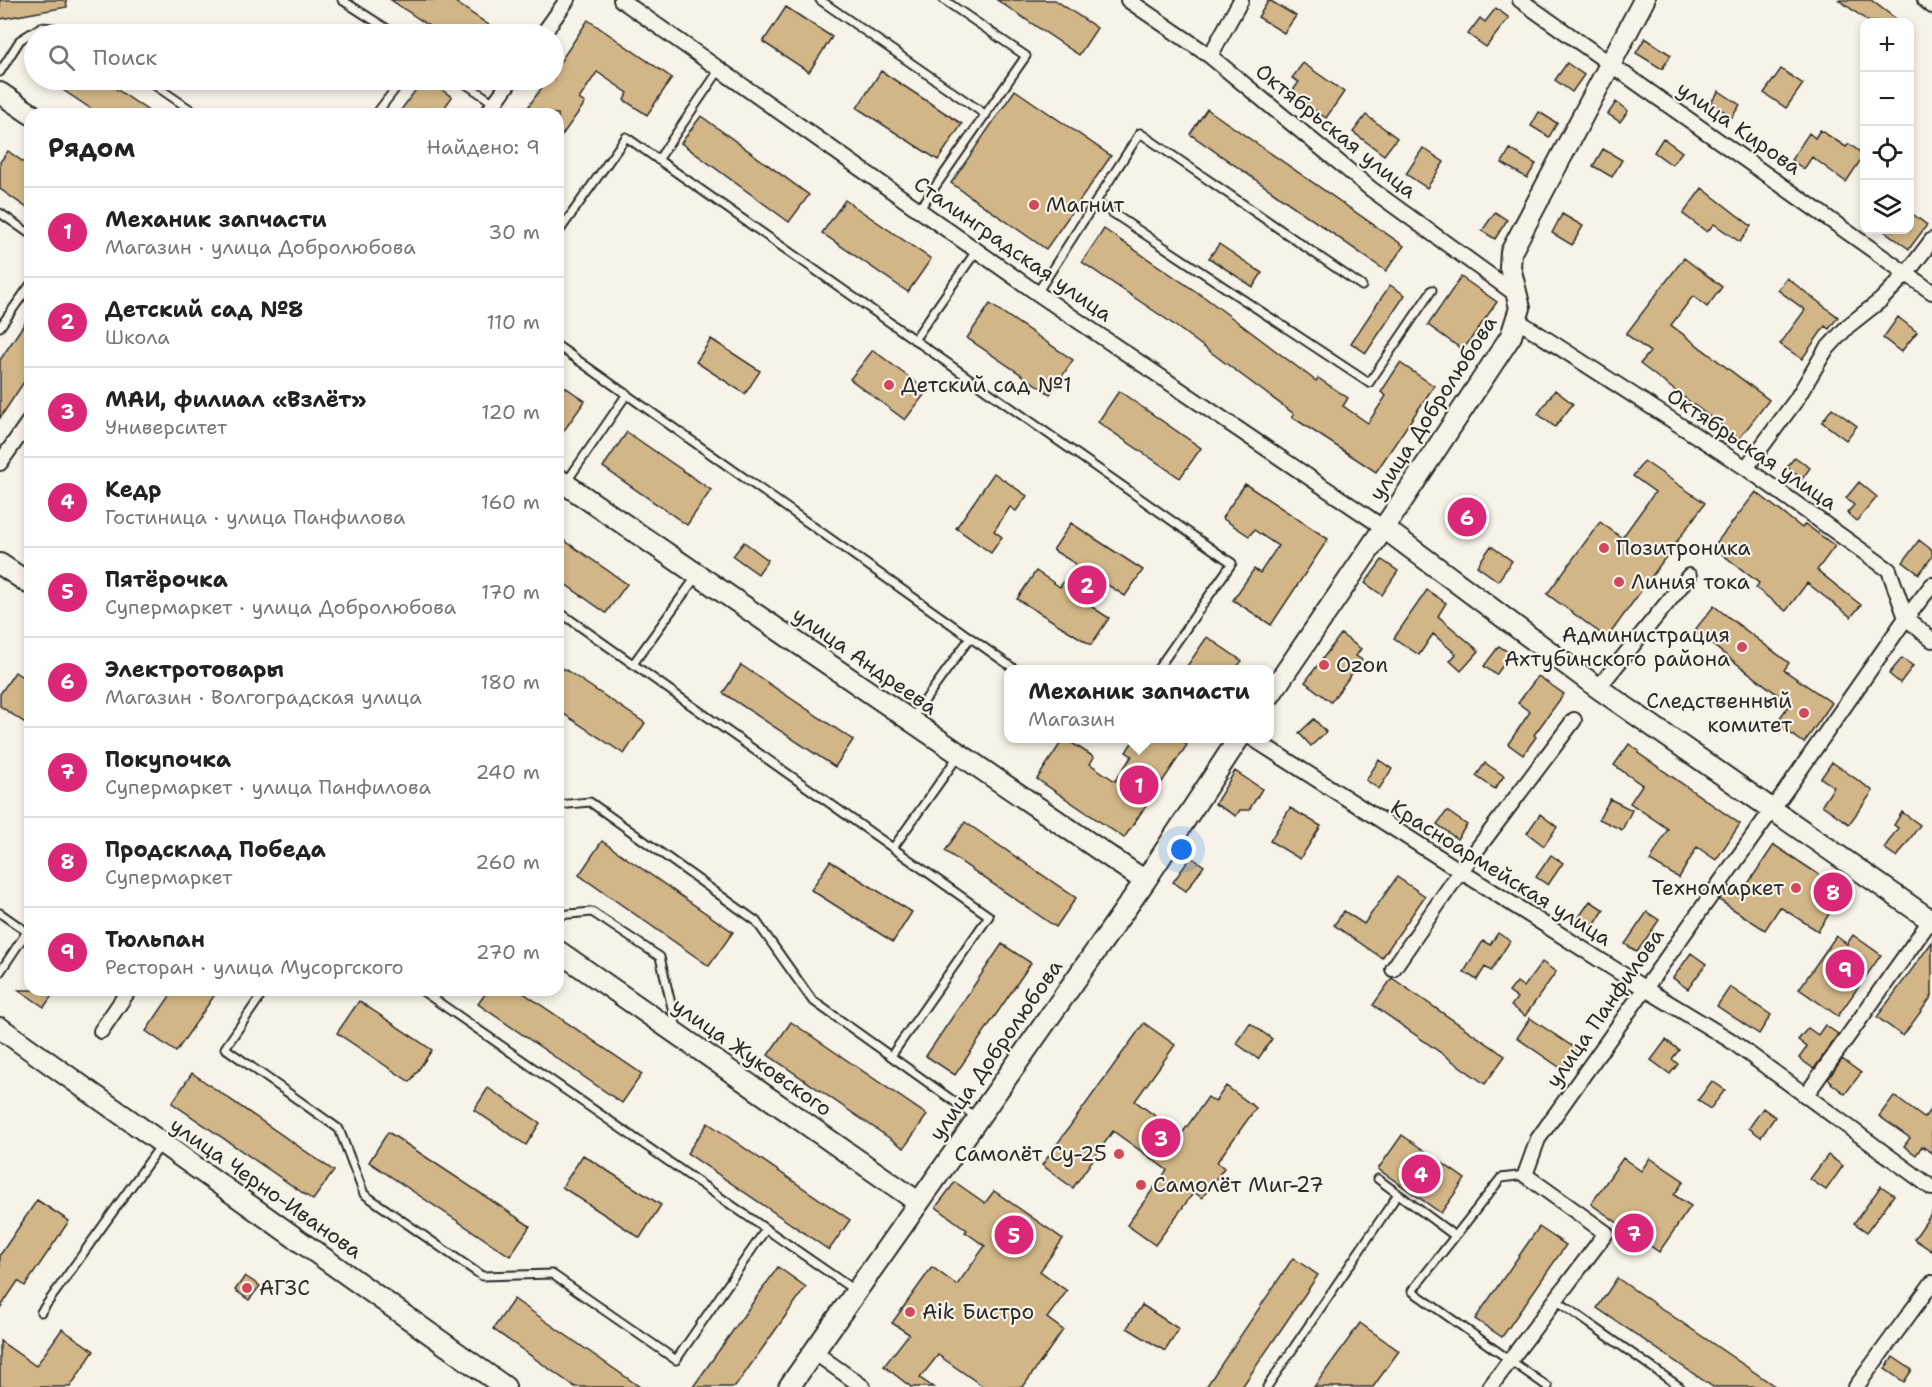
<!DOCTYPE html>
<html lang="ru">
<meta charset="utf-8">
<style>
:root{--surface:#fff;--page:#f6f6f6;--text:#222;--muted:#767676;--line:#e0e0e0;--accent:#db2777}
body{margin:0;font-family:"Shantell Sans",sans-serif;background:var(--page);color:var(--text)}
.controls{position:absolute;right:18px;top:18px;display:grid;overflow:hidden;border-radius:12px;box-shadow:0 3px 9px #0003}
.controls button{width:54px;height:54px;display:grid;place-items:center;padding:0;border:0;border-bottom:2px solid var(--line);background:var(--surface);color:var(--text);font:30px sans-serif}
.you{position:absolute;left:1182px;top:850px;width:21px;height:21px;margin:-15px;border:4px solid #fff;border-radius:50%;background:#1a73e8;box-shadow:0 0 0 9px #1a73e833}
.badge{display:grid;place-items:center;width:39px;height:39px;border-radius:50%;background:var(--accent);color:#fff;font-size:20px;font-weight:700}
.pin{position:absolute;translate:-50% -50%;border:3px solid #fff;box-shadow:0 2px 6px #0006}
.popup{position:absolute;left:1004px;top:665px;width:270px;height:78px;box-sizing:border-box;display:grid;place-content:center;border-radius:12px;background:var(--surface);filter:drop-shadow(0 2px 4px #0005);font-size:20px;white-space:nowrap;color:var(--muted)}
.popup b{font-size:22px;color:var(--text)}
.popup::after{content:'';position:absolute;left:50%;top:100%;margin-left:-12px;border:12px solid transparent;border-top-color:var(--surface)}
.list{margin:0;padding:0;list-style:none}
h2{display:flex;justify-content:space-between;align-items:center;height:78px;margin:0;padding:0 24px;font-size:26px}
h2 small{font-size:20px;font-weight:400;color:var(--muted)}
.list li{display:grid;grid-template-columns:39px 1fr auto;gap:18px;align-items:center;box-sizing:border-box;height:90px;padding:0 24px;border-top:2px solid var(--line)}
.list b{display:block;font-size:22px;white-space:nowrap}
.list p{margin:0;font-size:20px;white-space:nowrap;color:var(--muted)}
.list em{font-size:20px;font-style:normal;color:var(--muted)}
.icon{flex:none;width:33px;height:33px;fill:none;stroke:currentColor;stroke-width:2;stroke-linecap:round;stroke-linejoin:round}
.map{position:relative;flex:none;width:1932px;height:1387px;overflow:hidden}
.search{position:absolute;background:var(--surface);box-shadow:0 3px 9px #0003;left:24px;top:24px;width:540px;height:66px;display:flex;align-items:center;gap:15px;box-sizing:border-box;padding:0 21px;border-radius:33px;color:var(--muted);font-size:22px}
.panel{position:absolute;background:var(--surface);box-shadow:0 3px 9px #0003;left:24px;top:108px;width:540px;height:888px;border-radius:18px}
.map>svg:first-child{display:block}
.building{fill:#d2b687;stroke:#2b2b2b;stroke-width:1.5}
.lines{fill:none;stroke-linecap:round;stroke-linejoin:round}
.lane-casing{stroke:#2b2b2b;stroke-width:11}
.street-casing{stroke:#2b2b2b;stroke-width:18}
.secondary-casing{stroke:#2b2b2b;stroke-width:24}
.lane{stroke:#f7f3e8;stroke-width:7}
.street{stroke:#f7f3e8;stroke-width:14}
.secondary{stroke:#f7f3e8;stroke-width:20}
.poi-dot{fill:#d1495b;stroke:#f7f3e8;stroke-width:2}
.labels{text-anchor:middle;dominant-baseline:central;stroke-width:4.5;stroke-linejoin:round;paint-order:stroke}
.street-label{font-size:21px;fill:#2b2b2b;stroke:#f7f3e8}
.poi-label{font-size:21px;fill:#2b2b2b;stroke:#f7f3e8;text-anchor:start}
</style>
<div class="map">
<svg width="1932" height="1387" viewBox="0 0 1932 1387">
<rect width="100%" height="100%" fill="#f7f3e8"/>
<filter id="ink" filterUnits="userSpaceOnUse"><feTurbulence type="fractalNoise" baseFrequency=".0167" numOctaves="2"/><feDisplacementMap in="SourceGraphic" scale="12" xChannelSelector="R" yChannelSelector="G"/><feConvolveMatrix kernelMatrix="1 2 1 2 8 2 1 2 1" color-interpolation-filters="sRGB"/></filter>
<g filter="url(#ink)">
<path class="building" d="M0,0H66L67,7L0,19Z
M391,0H452L502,34H441Z
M997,0H1055L1097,28L1079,55Z
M1269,0L1296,16L1284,33L1258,17Z
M1839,0H1871L1900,22H1869Z
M786,7L832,37L809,72L763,42Z
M1496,8L1509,18L1486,47L1468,34L1480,18L1485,22Z
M588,20L672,78L647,115L624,100L628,93L597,72L579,99L585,103L558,141V114H538L528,107L547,80H554V71Z
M1645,38L1671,55L1662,69L1636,53Z
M1303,63L1344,92L1326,118L1291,93L1299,82L1292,78Z
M1567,63L1584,75L1572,92L1555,80Z
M1781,69L1803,84L1786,108L1764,93Z
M881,71L962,124L938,160L857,108Z
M48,80H103L153,114H99Z
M423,80H427L452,97L440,114H398Z
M1015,90L1111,156L1046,249L951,183Z
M1719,91L1740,105L1732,117L1711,102Z
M1616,102L1628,111L1620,122L1608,114Z
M1207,109L1404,246L1386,271L1190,134Z
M1539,112L1557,123L1549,137L1531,126Z
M1366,115L1397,138L1384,155L1353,132Z
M701,116L809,195L789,222L681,143Z
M1820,130L1846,147L1849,144L1864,155L1846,182L1812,157L1804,169L1791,160L1809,133L1815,138Z
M1663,138L1682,152L1672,165L1654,152Z
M1423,148L1444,162L1427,188L1406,174Z
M1510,149L1536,164L1527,178L1502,163Z
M1603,149L1622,160L1612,177L1593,166Z
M8,151L30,167V210L0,189V162Z
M1702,188L1751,226L1740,242L1714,224L1707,232L1683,214Z
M845,200L931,259L908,292L822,233Z
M1495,212L1507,220L1495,239L1482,231Z
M1910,212L1927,225L1909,249L1883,230H1910Z
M1562,214L1583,226L1572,245L1552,233Z
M1104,229L1207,299L1316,381L1318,378L1348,398L1343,406L1368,423L1386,396L1381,392L1400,363L1434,386L1376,472L1292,417L1294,414L1166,319L1082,262Z
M1219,244L1262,273L1253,287L1209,258Z
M1684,258L1722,287L1707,307L1693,296L1671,325L1769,400L1739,439L1640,364L1650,352L1626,334Z
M1461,277L1497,302L1463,350L1428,325Z
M1787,278L1838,317L1829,329L1825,326L1802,359L1780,344L1805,310L1778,290Z
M1390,285L1405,295L1366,353L1351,343Z
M990,304L1073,360L1050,394L967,338Z
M30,315V373L0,418V360Z
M1898,317L1917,332L1901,352L1883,338Z
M711,339L760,371L745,394L696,362Z
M873,350L927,391L905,420L850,379Z
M558,382L585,401L558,439Z
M1555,390L1573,404L1555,427L1538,414Z
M1119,391L1201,448L1180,478L1098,422Z
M1832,408L1857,426L1846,440L1822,422Z
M627,432L711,490L687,525L603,467Z
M1795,457L1810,468L1802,479L1787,467Z
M1644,461L1705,503L1607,638L1547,594L1600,522L1622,538L1655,492L1633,476Z
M994,473L1027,496L1016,511L1010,507L994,531L1002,537L991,553L956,528Z
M1859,482L1877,497L1857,521L1847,513L1854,505L1846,498Z
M1245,484L1328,539L1271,625L1233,600L1254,569L1260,573L1278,546L1254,530L1249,536L1222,518Z
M1756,492L1802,528L1805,524L1835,546L1817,570L1861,605L1851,617L1807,583L1786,611L1756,588L1759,583L1713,547Z
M1467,498L1487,511L1473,532L1454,519Z
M1071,523L1143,570L1125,596L1100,580L1084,602L1109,618L1091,645L1017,599L1036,571L1060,587L1076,564L1053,550Z
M558,536L627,584L606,613L558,579Z
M1919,540L1932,550V557L1919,574L1903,562Z
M744,542L768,560L758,574L733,556Z
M1491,546L1512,561L1498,581L1477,566Z
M1382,560L1398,571L1382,595L1365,583Z
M1427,590L1446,603L1438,616L1479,651L1461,671L1450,661L1456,654L1433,634L1419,655L1394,638Z
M1714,606L1789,663L1784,670L1832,703L1804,743L1776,723L1790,704L1694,631Z
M1341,634L1361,649L1356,656L1362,660L1331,702L1305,682Z
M1207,637L1242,661L1235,669H1185Z
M1499,646L1511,654L1496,675L1484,666Z
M1902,658L1913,666L1900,683L1889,674Z
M741,665L853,740L835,767L723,693Z
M563,668L645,723L624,754L558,710V676Z
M15,672L30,682V726L0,706V694Z
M1538,676L1564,694L1534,735L1536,737L1523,755L1508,744L1530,712L1518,703Z
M1314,719L1326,732L1311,746L1299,733Z
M1064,738L1094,757L1090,764L1115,781L1132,756L1126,752L1135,738H1178L1187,745L1124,838L1037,779Z
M1629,744L1639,751L1638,753L1740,824L1716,860L1697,847L1679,878L1650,861L1668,829L1630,803L1642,785L1614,765Z
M1379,760L1392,769L1379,789L1366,780Z
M1832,762L1873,791L1849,824L1822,805L1834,787L1821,778Z
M1485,763L1504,776L1495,789L1476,776Z
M1235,771L1262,789L1249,810H1240L1236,816L1215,804Z
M1610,799L1632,810L1622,830L1599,819Z
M1290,808L1321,826L1300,859L1270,841Z
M1447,811L1467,825L1457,839L1437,824Z
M1902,812L1920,825L1897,857L1884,848L1898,828L1894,825Z
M1540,814L1557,827L1544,846L1527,833Z
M965,822L1076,898L1056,927L945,851Z
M602,841L733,932L709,966L579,875Z
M1774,845L1844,891L1818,931L1780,907L1765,930L1719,900L1729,886L1741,894Z
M1551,855L1563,863L1548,885L1536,877Z
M1191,857L1204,866L1186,891L1173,882Z
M830,861L912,912L893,942L811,890Z
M1397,877L1425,896L1382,958L1334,925L1344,911L1364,924Z
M1590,901L1604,910L1594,926L1579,917Z
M1647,912L1659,920L1637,952L1625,944Z
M1498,933L1510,941L1491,971L1485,967L1477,980L1464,972L1483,941L1490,945Z
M1853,935L1881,955L1838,1016L1799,989L1836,936L1847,944Z
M1932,942V996L1903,1036L1877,1017Z
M1002,944L1031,963L955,1075L926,1056Z
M1691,953L1706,964L1688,989L1673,978Z
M1542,962L1556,972L1525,1016L1511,1006L1517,998L1509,992L1517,982L1524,987Z
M1392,978L1505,1056L1485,1084L1373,1005Z
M1730,987L1771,1015L1759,1034L1717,1006Z
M19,990H56L44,1007Z
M174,990H218L176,1052L146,1031Z
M488,990H519L642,1074L622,1103L478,1004Z
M359,1001L432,1050L410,1082L337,1033Z
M1530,1018L1576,1049L1562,1069L1517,1038Z
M791,1022L927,1115L904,1148L768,1055Z
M1144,1023L1175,1045L1135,1101L1181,1135L1208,1097L1215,1102L1226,1086L1256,1108L1217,1162L1224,1168L1202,1198L1194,1192L1155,1245L1127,1225L1167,1170L1113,1131L1073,1188L1042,1165Z
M1250,1023L1272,1039L1258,1059L1236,1043Z
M1825,1025L1838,1034L1814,1069L1799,1058L1807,1047L1798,1040L1808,1028L1818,1035Z
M1666,1040L1679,1050L1672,1059L1678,1064L1670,1074L1651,1060Z
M1842,1059L1861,1073L1845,1094L1831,1083L1832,1082L1828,1079Z
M192,1073L334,1171L313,1200L172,1103Z
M1712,1081L1725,1090L1710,1109L1698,1100Z
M488,1088L540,1123L526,1145L474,1110Z
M1894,1096L1924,1118L1932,1107V1153L1922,1146L1916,1155L1904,1146L1910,1138L1879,1116Z
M1763,1108L1775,1117L1761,1137L1749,1128Z
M708,1123L850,1220L829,1250L687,1153Z
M388,1132L530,1226L510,1256L369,1162Z
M1402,1135L1465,1179L1441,1213L1378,1169Z
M583,1155L661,1205L640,1238L562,1187Z
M1828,1155L1843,1166L1826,1190L1810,1179Z
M1623,1158L1641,1171L1650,1158L1684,1181L1674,1195L1691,1206L1659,1252L1591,1204Z
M955,1182L985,1203L994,1191L1063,1239L1040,1271L1067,1291L1047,1318L1063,1330L1023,1387H984L938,1355L920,1378L933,1387H911L884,1366L909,1334L892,1323L932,1267L957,1285L985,1246L965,1232L967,1230L936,1207Z
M1881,1186L1894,1195L1867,1232L1854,1223Z
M37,1200L69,1221L25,1286L18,1281L0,1308V1255Z
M1932,1213V1251L1914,1239Z
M1539,1227L1566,1245L1502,1337L1475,1319Z
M1293,1258L1318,1275L1242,1387H1206Z
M778,1267L806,1287L735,1387H693Z
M245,1276L260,1286L249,1300L235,1290Z
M1617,1278L1776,1387H1713L1597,1308Z
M514,1299L640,1387H575L493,1329Z
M1142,1305L1179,1329L1165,1351L1127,1328Z
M1360,1323L1399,1351L1373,1387H1314Z
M62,1329L94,1351L70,1387H0V1341L36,1366Z
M1893,1357L1912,1370L1904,1382L1885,1369Z"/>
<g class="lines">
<g class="lane-casing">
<path id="lane" d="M342,0L395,34
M820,0L986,115
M0,72L20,40L41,27L76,30L82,34
M147,80L197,114
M460,80L494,103
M376,114L402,80
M658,160L720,69
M1096,202L1369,383L1432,290
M919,210L1026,56L944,0
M0,213L30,234
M558,233L626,137L1232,563L1157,670
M1037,293L1140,133L1362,286
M0,327L30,285
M914,340L977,250
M558,346L1016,670
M565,484L627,394
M558,611L989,916L891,1056
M633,664L696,577
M912,718L970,638
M558,805L590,802L756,921L812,1000L976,1117
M893,848L959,755
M0,913L27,932
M558,915L592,912L660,957L677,1029
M0,972L30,927
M265,990L225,1048L339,1129L364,1194L482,1276L552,1274L676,1360L766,1229
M421,990L854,1290
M1525,1175L1501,1178L1412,1291L1548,1387
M1378,1179L1455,1236
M1556,1300L1680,1387
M41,1312L161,1145
M1267,1387L1398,1194"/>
</g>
<g class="street-casing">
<path id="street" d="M621,0L1037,293L1384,528
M1128,0L1210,56L1371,189L1517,295
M1520,0L1932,292
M1925,0L1932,6
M543,34L567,0
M1210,56L1241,0
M487,114L511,80
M1517,320L1746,468L1889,570L1906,618L1932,640
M0,463L30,420
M1746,468L1796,400L1825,351L1848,326L1881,300L1907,273L1932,240
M1598,688L1689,576
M1252,738L1644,988L1730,1040L1932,1188
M1393,969L1460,872L1574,720
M101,1031L129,990
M1806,1095L1932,918
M814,1352L863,1387
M1490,1387L1606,1233L1525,1175L1538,1139L1786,790L1906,618L1932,585
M1856,1387L1932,1283"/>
</g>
<g class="secondary-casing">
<path id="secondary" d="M0,93L31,114
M558,479L1145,881
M1384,528L1598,688L1932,921
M0,564L30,584
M1270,695L1394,513L1511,336L1520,308L1510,267L1511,252L1644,0
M558,951L918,1202
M0,1028L505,1387
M789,1387L1145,881L1239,738"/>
</g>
<use href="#lane" class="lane"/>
<use href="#street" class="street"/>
<use href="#secondary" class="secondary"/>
</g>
</g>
<g class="poi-dot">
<circle cx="1034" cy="205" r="6"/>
<circle cx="889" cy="385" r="6"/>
<circle cx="1604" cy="548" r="6"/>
<circle cx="1619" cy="582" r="6"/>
<circle cx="1742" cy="647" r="6"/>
<circle cx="1324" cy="665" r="6"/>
<circle cx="1804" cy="713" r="6"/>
<circle cx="1796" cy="888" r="6"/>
<circle cx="1119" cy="1154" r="6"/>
<circle cx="1141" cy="1185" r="6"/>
<circle cx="247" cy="1288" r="6"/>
<circle cx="910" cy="1312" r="6"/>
</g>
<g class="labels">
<g class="street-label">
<text transform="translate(1739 128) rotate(35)">улица Кирова</text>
<text transform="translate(1336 131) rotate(39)">Октябрьская улица</text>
<text transform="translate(1013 249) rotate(35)">Сталинградская улица</text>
<text transform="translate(1433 408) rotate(-57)">улица Добролюбова</text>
<text transform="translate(1752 449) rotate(34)">Октябрьская улица</text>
<text transform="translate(865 661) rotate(35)">улица Андреева</text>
<text transform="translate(1501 873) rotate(32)">Красноармейская улица</text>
<text transform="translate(1605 1008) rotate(-55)">улица Панфилова</text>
<text transform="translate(996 1050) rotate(-55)">улица Добролюбова</text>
<text transform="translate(752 1057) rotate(35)">улица Жуковского</text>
<text transform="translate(266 1188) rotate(35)">улица Черно-Иванова</text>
</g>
<g class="poi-label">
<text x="1046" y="205">Магнит</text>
<text x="901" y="385">Детский сад №1</text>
<text x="1616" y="548">Позитроника</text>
<text x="1631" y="582">Линия тока</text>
<text x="1730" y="635" text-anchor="end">Администрация<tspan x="1730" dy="24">Ахтубинского района</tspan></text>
<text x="1336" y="665">Ozon</text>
<text x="1792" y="701" text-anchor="end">Следственный<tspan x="1792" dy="24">комитет</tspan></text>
<text x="1784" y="888" text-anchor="end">Техномаркет</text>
<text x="1107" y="1154" text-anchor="end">Самолёт Су-25</text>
<text x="1153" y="1185">Самолёт Миг-27</text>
<text x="259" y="1288">АГЗС</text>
<text x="922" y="1312">Aik Бистро</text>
</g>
</g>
</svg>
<div class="controls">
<button>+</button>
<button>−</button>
<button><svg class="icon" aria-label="locate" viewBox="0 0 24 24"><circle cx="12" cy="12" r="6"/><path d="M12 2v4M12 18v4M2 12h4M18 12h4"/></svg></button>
<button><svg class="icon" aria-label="layers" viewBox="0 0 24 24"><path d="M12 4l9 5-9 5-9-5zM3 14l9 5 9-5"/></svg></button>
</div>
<div class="you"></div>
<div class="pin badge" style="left:1139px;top:785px">1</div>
<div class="popup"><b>Механик запчасти</b>Магазин</div>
<div class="pin badge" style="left:1087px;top:585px">2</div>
<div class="pin badge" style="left:1161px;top:1138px">3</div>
<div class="pin badge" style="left:1421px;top:1174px">4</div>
<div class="pin badge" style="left:1014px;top:1235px">5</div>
<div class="pin badge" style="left:1467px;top:517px">6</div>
<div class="pin badge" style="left:1634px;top:1233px">7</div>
<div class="pin badge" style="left:1833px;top:892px">8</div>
<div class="pin badge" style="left:1845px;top:969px">9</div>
<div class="search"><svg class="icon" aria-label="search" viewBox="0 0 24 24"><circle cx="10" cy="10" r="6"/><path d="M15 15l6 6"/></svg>Поиск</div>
<section class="panel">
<h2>Рядом<small>Найдено: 9</small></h2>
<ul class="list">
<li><span class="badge">1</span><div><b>Механик запчасти</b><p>Магазин · улица Добролюбова</p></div><em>30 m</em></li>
<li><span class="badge">2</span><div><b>Детский сад №8</b><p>Школа</p></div><em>110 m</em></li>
<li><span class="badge">3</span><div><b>МАИ, филиал «Взлёт»</b><p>Университет</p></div><em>120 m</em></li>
<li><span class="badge">4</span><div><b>Кедр</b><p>Гостиница · улица Панфилова</p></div><em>160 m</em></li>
<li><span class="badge">5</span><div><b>Пятёрочка</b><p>Супермаркет · улица Добролюбова</p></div><em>170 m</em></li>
<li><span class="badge">6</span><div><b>Электротовары</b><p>Магазин · Волгоградская улица</p></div><em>180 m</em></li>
<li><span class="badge">7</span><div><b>Покупочка</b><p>Супермаркет · улица Панфилова</p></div><em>240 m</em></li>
<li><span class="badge">8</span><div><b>Продсклад Победа</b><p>Супермаркет</p></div><em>260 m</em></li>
<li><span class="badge">9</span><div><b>Тюльпан</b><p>Ресторан · улица Мусоргского</p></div><em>270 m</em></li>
</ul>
</section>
</div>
